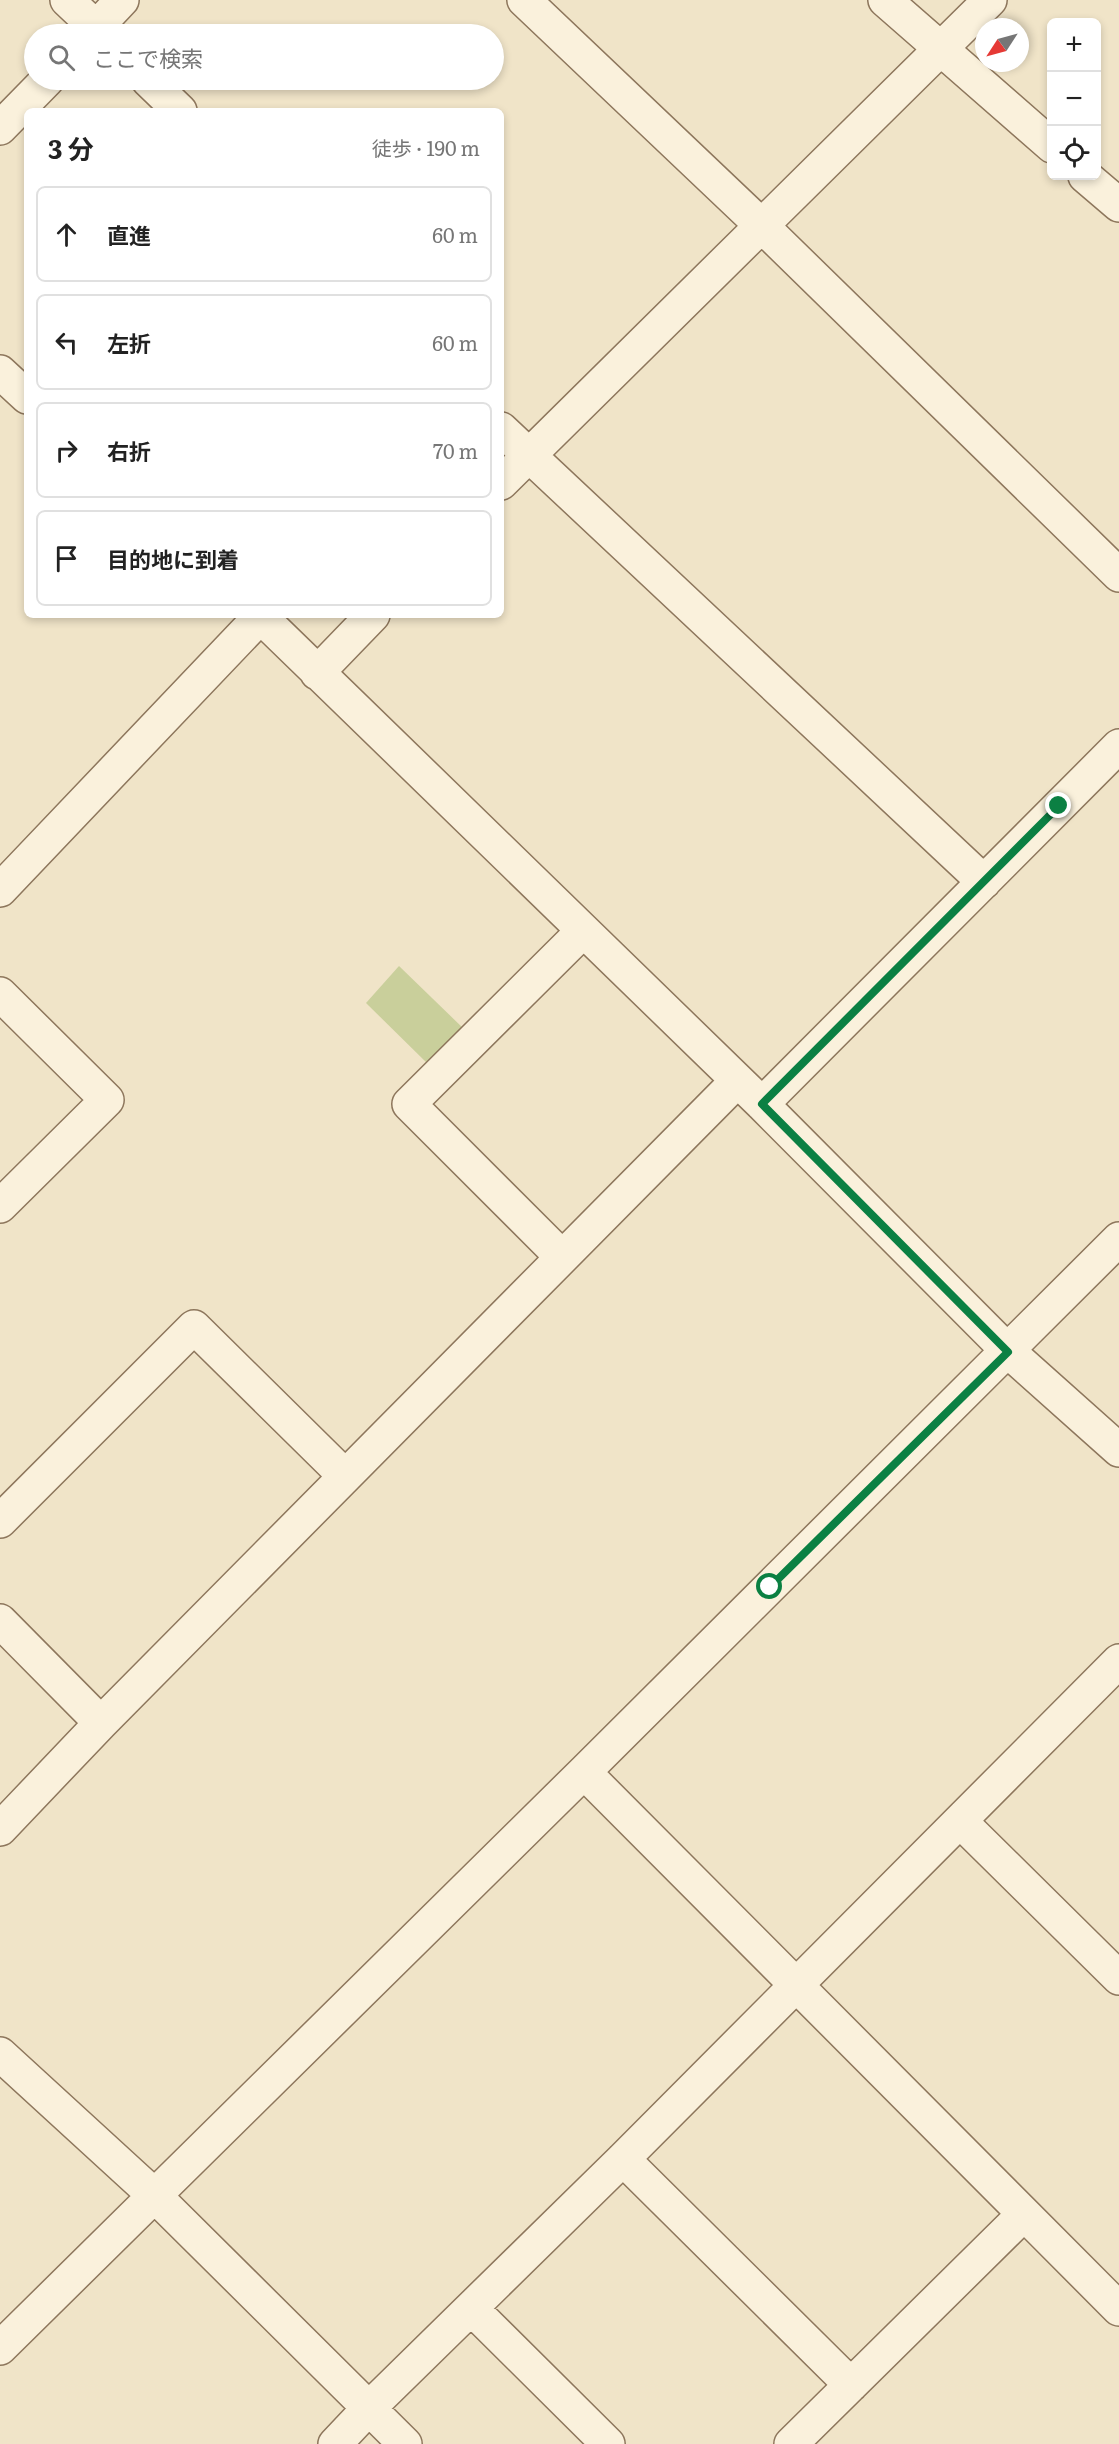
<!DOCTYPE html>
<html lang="ja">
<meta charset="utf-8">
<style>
:root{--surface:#fff;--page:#f2f2f2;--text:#222;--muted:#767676;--line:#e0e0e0}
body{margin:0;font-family:Literata,"Noto Sans JP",serif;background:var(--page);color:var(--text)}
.controls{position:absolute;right:18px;top:18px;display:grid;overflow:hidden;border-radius:9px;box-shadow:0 3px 9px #0003}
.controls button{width:54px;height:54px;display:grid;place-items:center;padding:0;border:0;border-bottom:2px solid var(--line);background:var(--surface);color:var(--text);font:30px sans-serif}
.compass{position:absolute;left:975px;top:18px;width:54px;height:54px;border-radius:50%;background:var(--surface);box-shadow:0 3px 9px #0003;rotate:234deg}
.stop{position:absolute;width:18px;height:18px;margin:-14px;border:4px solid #0b8043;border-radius:50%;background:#fff}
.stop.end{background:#0b8043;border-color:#fff;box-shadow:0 2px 6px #0008}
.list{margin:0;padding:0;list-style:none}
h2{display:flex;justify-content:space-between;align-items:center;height:78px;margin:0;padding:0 24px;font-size:26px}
h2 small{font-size:20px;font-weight:400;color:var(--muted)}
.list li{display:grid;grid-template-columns:39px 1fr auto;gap:18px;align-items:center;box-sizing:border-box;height:96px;margin:0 12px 12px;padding:0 12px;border:2px solid var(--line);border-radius:9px}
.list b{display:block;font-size:22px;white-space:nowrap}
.list em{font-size:20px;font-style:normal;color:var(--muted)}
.icon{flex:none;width:33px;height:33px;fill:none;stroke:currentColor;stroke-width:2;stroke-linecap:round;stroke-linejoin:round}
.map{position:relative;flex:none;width:1119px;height:2444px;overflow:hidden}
.search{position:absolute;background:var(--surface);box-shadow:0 3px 9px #0003;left:24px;top:24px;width:480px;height:66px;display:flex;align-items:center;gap:15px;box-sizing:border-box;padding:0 21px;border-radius:33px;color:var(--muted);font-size:22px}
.panel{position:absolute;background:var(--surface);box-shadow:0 3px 9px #0003;left:24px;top:108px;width:480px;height:510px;border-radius:9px}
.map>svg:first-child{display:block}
.park{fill:#c9cf9b}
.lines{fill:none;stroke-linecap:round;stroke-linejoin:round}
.minor-casing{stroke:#8d765c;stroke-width:36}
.minor{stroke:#faf1dc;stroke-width:33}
.route{stroke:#0b8043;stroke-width:8}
</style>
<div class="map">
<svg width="1119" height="2444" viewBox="0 0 1119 2444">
<rect width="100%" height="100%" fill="#f0e4c8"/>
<path class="park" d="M399,966L465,1030L430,1066L366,1003Z"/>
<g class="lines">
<g class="minor-casing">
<path id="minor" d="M67,0L103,34
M524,0L762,226L1119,575
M885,0L1052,146
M90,34L122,0
M148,80L180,111
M0,128L47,80
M1085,176L1119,205
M0,372L27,397
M501,429L984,882
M501,483L990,0
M259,615L762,1104L1008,1351L1119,1450
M317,673L373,615
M0,890L260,617
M0,994L107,1100L0,1206
M762,1104L1119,746
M562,1257L409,1104L583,931
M0,1521L194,1327L345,1476
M0,1621L101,1723
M584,1772L1119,2309
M960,1821L1119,1978
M0,1829L101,1723L737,1081
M0,2054L155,2196L405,2444
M623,2159L851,2385
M471,2308L608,2444
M0,2348L584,1772L1119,1239
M335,2444L369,2408L623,2159L1119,1661
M791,2444L1024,2214"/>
</g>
<use href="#minor" class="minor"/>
</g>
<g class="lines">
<path class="route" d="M770,1587L1008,1352L762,1104L1059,806"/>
</g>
</svg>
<div class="controls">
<button>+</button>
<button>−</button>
<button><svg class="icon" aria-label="locate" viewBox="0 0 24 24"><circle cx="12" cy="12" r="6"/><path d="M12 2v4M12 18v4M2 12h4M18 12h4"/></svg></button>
</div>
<svg class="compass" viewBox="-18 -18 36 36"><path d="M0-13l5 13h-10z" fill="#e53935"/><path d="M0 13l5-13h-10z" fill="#767676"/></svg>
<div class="stop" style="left:770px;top:1587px"></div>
<div class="stop end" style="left:1059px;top:806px"></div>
<div class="search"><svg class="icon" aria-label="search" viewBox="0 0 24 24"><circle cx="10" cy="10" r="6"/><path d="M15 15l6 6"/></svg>ここで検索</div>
<section class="panel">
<h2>3 分<small>徒歩 · 190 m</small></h2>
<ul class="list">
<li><svg class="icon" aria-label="ahead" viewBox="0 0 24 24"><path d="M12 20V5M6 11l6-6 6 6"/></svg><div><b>直進</b></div><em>60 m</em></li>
<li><svg class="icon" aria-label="left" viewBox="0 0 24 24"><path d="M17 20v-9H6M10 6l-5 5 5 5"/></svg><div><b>左折</b></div><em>60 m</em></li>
<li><svg class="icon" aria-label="right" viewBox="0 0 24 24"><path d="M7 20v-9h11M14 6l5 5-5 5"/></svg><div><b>右折</b></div><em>70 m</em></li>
<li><svg class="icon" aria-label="arrive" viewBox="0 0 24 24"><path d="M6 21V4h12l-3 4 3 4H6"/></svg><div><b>目的地に到着</b></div></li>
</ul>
</section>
</div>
